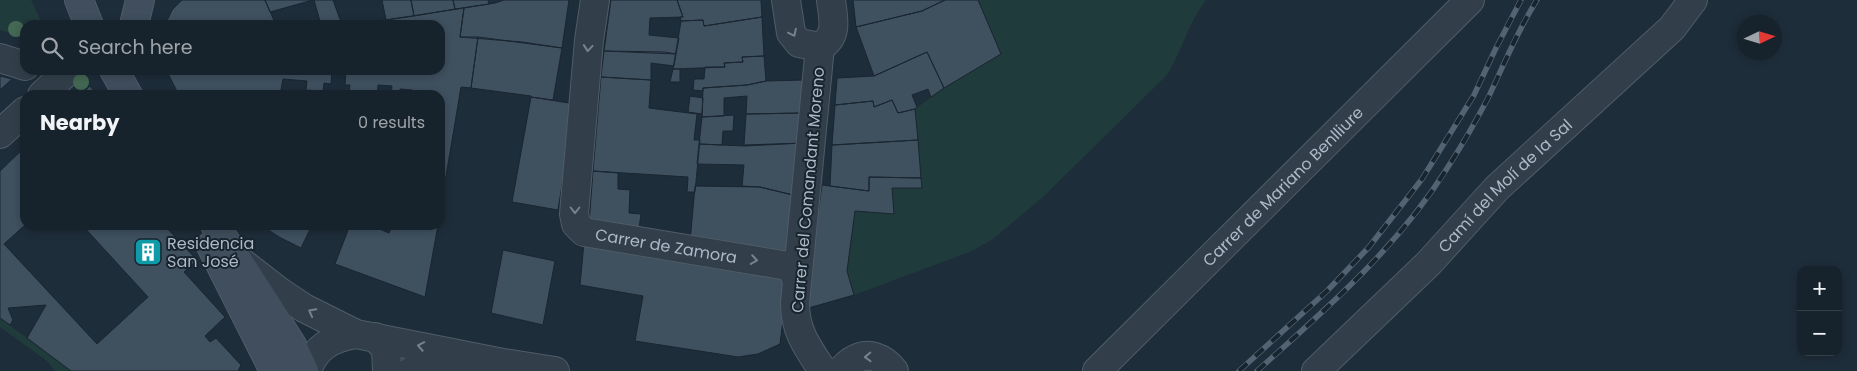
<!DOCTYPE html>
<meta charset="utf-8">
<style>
:root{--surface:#16222c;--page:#1f2a34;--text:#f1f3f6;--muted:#9ea4a9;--line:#353f48}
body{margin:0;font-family:Poppins,sans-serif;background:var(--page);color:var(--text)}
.controls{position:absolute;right:15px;bottom:15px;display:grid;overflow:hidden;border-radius:10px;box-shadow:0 2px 8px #0003}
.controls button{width:45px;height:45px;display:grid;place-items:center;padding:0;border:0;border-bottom:1px solid var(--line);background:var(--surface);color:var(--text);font:25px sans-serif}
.compass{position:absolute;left:1737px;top:15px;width:45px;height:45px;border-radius:50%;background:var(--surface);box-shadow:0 2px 8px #0003;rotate:86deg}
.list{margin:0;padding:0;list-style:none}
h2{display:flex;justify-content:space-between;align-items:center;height:65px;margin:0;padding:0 20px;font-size:21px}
h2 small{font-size:16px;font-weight:400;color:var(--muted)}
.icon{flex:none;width:28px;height:28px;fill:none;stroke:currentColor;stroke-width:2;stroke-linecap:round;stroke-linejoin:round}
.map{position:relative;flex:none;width:1857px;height:371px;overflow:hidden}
.search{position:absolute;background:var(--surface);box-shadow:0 2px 8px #0003;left:20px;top:20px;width:425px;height:55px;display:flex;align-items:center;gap:12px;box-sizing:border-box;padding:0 18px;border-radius:15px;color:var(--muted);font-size:19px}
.panel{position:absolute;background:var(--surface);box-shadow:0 2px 8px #0003;left:20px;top:90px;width:425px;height:140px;border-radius:15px}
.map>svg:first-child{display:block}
.green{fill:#203b3b}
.building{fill:#3f505f;stroke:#1a2630}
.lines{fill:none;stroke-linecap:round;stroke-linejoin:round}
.street-casing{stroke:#505c68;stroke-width:30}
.secondary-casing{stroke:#505c68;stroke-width:30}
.street{stroke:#323f4a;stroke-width:28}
.secondary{stroke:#404e5d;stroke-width:28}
.rail-casing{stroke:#536372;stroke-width:5.5}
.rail{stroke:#18242e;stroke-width:4;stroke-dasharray:11;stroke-linecap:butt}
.tree{fill:#436853}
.oneway{stroke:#75828f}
.labels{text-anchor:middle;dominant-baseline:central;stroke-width:4;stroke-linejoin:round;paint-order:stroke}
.street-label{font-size:16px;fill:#acb9c7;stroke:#18242e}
.poi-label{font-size:16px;fill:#acb9c7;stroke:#18242e;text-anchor:start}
</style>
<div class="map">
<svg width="1857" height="371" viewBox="0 0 1857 371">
<rect width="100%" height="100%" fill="#1e2d3a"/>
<path class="green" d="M0,0H31L43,25H25V37L0,30Z
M978,0H1206C1188,23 1182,51 1167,75L1043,197L993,239L972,251L854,295L847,271L855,211L894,213L892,188H922L915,109L944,88L1001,54Z
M0,318L71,371H55L47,361L0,327Z"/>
<path class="building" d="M182,0H265L276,25H165L172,10Z
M265,0H313L270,12Z
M314,0H333L342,25H321Z
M382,0H411L414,16L386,20Z
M411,0H453L455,9L414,16Z
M453,0H488L489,4L455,9Z
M504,0H569L562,48L522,42L460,37L464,8L495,3Z
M611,0H677L683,17L650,18L649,35L679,38L676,54L604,51Z
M677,0H761L762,17L704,26L703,20L681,21L680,17H683Z
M853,0H945L922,11L856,27Z
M945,0H978L1001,54L944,88L927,52L874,76L856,27L922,11Z
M464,8L460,37H478L471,88L461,87L440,212V95H411L412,90L400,89L399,95H391L392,86L378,85L377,95L349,93L350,85H345L346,70H440V25H353Z
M762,17L764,56L742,57L743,62L724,63L725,67L673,69L681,21L703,20L704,26Z
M478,37L562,48L553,100L531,97V96L471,88Z
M604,51L665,52L676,54L674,66L651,63V80L601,77Z
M927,52L944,88L931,97L928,89L912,95L917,107L915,109L898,113L892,100L874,107L873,101L835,105L837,78L874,76Z
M764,56L766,81L747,85L703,88V91L693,90L694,79H704L705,67H725L724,63L743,62L742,57Z
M673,69H680V82H670Z
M166,70H332L331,84L324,83L323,91L306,90L307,81L283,79L281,90L286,91V95H179Z
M0,76L12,79L0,90Z
M601,77L651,80L649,108L697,114L694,140H700L695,192H687L688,177L593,171Z
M803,80V113L746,114L747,96L724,98V116L702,117L703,88L747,85L766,81Z
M90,86L97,95H81Z
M690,96L703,98L702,114L688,112Z
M531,97L575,104L558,210L512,202Z
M892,100L898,113L915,109L918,140L832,145L835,105L873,101L874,107Z
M803,113V143L744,145L746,114Z
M734,115L733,131H723L722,145L699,144L702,117Z
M918,140L921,178L869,177V191L830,186L832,145Z
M803,143L797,196L760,187L742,186L744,165L697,164L699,144L745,146Z
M25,147V225L4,244L97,344L148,297L82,225H164L197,260L184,272L225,317L205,336L210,342L216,338L241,365L238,371H71L27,338L46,305L8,308L13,320L10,325L0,318V171Z
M593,171L618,173V189L630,190L629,213L641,214L638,236L589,224Z
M869,177L921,178L922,188H892L894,214L855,211L847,271L854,295L805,309L822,185L869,191Z
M695,186L760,187L797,196L792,255L690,242Z
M261,225H312L301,248L279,237Z
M350,225H370L389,233L393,225H438L425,297L335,264Z
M584,242L789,273L780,344L758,354L738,357L635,341L643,296L580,285Z
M503,250L555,261L543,325L491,313Z"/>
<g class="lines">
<g class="street-casing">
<g id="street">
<path id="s1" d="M595,0L589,40L574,214L576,224L584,232L782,265C791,267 794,270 796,279"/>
<path d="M786,0L791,33L799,43L820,47C839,36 833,18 831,0"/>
<path d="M820,47L795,303C795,332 808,348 823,371"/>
<path d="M0,58L25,66"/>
<path d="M42,95L69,70"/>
<path d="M0,134L25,111"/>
<path d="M240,261L280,292L304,308L356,334L503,363L555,371"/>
<path d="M375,337L386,349L387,371"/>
<path d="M307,371C315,347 332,338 356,334"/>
<path d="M411,371L436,365L464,361"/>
<path d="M840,371C844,368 848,363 852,361C868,350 884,358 894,371"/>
<path id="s2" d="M1097,371L1470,0"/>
<path id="s3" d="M1316,371L1428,264L1497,188L1672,28L1693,0"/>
</g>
</g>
<g class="secondary-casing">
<path id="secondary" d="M79,0L89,25
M134,25L140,0
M114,70L128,95
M215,225L292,345L304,371
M211,246L274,371"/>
</g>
<use href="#street" class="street"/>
<use href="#secondary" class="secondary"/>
<g class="rail-casing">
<path id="rail" d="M1239,371L1327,291L1369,247L1422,179L1474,95L1496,48L1521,0
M1257,371C1326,309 1396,249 1446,170C1461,147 1475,123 1488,98C1504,65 1517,31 1537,0"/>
</g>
<use href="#rail" class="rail"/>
</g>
<g class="tree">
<circle cx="16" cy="29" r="8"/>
<circle cx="81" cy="82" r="8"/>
</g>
<defs><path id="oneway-chevron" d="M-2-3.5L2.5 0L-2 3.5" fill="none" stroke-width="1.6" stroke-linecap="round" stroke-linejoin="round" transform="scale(1.25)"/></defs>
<g class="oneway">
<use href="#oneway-chevron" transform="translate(793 33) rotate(64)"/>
<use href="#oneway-chevron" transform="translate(588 48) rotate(95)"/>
<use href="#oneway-chevron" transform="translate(575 210) rotate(90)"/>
<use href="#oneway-chevron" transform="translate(754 260) rotate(9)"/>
<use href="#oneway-chevron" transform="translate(312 312) rotate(-152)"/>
<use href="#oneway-chevron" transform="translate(421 346) rotate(-169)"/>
<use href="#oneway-chevron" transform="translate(868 357) rotate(178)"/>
</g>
<defs>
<g id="building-square" transform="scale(1.4375)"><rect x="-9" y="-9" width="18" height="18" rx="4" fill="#0f9aa8" stroke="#18242e"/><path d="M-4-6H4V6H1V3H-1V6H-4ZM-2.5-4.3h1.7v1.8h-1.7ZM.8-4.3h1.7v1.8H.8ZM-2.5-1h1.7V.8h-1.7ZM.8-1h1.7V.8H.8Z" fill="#fff"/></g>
</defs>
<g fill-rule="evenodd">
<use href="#building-square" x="148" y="252"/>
</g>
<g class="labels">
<g class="street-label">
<text stroke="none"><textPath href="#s2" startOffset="262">Carrer de Mariano Benlliure</textPath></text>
<text stroke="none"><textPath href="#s3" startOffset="265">Camí del Molí de la Sal</textPath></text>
<text transform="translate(808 190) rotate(-85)">Carrer del Comandant Moreno</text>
<text stroke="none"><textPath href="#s1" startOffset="320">Carrer de Zamora</textPath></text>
</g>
<g class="poi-label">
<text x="167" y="243">Residencia<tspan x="167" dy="18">San José</tspan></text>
</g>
</g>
</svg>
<div class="controls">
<button>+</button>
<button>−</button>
</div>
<svg class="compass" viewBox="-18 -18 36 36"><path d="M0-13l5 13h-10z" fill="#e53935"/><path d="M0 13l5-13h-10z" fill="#9ea4a9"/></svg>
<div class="search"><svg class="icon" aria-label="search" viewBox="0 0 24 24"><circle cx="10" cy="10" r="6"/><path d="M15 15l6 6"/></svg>Search here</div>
<section class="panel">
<h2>Nearby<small>0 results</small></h2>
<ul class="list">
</ul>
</section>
</div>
